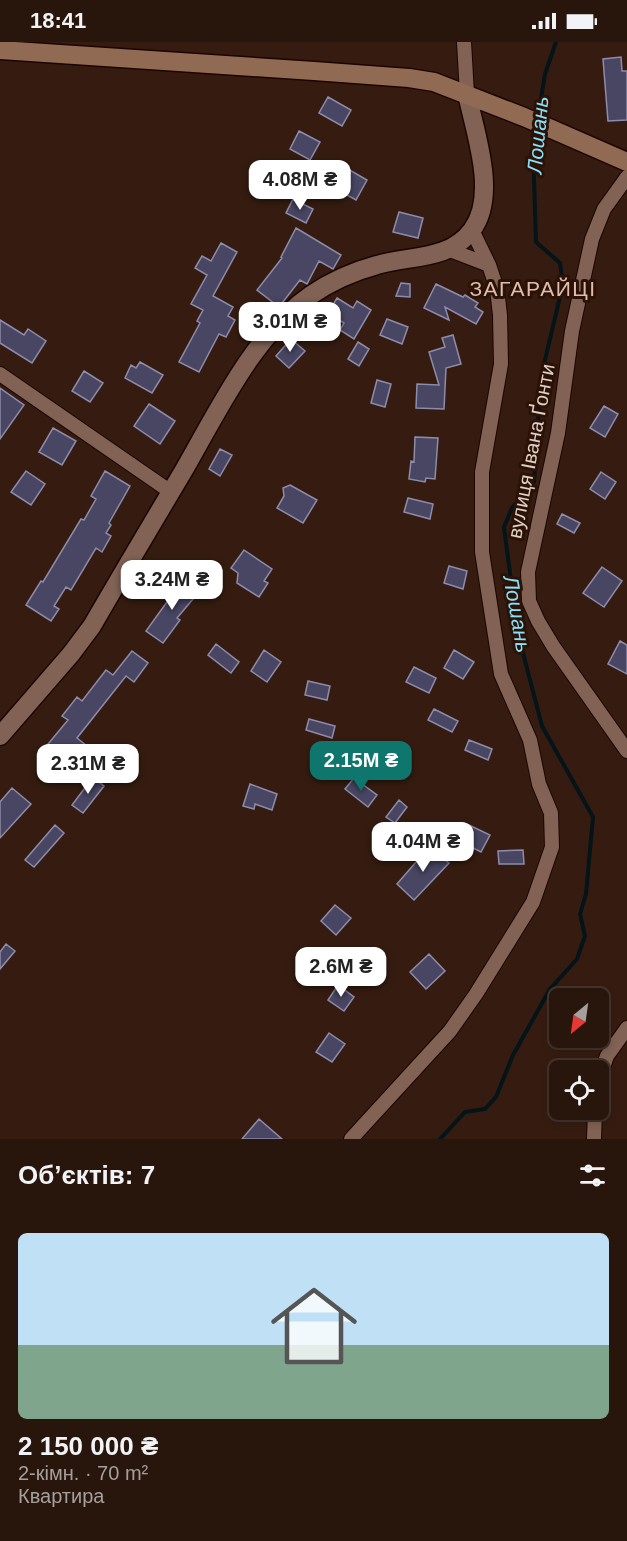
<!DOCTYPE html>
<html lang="uk">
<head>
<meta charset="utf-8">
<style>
  body { margin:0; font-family:Helvetica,sans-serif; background:#301e15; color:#f1f3f6; height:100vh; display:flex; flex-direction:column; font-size:22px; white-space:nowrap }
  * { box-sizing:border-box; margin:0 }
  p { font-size:20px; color:#a59f9d }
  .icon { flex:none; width:33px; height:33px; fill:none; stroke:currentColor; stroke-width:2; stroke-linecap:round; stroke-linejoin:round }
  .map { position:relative; height:1097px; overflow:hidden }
  .details { display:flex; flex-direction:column; background:#28150c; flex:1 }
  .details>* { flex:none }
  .needle { width:39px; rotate:209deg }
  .controls { position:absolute; left:549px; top:946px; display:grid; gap:12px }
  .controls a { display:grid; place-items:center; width:60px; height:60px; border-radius:9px; background:#28150c; box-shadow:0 3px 9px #0003,0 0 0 2px #44342d; font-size:30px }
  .price { position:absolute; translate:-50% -51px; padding:0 14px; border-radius:12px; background:#fff; color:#222; font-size:20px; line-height:39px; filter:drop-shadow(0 2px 3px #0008) }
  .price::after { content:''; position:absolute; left:50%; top:36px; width:18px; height:14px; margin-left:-9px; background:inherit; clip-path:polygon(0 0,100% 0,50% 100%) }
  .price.selected { background:#0f766e; color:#fff }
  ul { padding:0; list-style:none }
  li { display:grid; align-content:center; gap:12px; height:318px; padding:0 18px }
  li+li { border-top:2px solid #44342d }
  li span { display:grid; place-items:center; height:186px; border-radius:9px; color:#555 }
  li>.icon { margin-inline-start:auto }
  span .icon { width:108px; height:108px; fill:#fffc; stroke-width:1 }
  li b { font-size:26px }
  h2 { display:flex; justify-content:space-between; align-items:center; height:72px; padding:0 18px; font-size:26px }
  .status { display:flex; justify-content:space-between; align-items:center; height:42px; padding:0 30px; background:#28150c; direction:ltr }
  .status svg { height:16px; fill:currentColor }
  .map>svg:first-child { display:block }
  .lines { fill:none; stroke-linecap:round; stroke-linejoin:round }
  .stream { stroke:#041418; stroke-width:4 }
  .building { fill:#484662; stroke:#8e8cab; stroke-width:1.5 }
  .minor-casing { stroke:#1c0500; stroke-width:16 }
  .tertiary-casing { stroke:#1c0500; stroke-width:21 }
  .secondary-casing { stroke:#1c0500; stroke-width:21 }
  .minor { stroke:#816255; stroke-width:14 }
  .tertiary { stroke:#816255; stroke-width:18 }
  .secondary { stroke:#916a54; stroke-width:18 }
  .labels { text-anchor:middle; stroke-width:6; stroke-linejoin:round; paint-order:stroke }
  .street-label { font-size:20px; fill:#e2d0c8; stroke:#2b1207 }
  .water-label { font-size:21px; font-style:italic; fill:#89e0f9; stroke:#2b1207 }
  .neighbourhood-label { font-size:21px; letter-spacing:1.5px; fill:#e0bdae; stroke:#2b1207 }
</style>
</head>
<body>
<div class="status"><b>18:41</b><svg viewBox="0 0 49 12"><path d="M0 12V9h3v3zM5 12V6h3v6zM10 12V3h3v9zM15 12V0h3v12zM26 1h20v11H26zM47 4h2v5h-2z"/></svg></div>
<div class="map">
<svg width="627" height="1097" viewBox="0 0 627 1097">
  <rect width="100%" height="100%" fill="#361c10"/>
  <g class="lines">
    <path class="stream" d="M 538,75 L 545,32 L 556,0
      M 440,1097 L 465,1070 L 485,1067 L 496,1055 L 513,1013 L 550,947 L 577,917 L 585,894 L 580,872 L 586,852 L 593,775 L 542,684 L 518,592 L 504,485 L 512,466 L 534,440 L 541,335 L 563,242 L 560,221 L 536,200 L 533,105 L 536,85"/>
  </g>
  <path class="building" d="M 621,15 L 622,29 L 627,29 L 627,78 L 608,79 L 603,17 Z
    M 328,55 L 351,68 L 342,84 L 319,71 Z
    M 299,89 L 320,100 L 310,118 L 290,107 Z
    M 341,123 L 367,138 L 356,158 L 334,146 L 338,139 L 334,136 Z
    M 293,157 L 313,167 L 306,181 L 286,171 Z
    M 399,170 L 423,176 L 418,196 L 393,190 Z
    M 296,186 L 341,213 L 333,227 L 319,219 L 307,242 L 300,238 L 279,265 L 257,248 L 282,216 L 281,215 Z
    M 221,201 L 237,210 L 213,254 L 233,265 L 228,274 L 235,278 L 226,295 L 219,292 L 199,330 L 179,320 L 200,281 L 197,279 L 203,268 L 191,262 L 207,233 L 195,226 L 202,214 L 211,219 Z
    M 401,241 L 410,242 L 410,255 L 396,254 Z
    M 436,242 L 463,255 L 465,253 L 478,261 L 475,265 L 483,270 L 476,282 L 445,265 L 449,278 L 424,266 Z
    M 337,256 L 353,266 L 357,259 L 371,268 L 354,297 L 340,288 L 344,281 L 328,271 Z
    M 387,277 L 408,285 L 402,302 L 380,293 Z
    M 0,278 L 24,293 L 28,287 L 46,299 L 32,321 L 0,301 Z
    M 453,293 L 461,322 L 446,326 L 444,367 L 416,366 L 417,342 L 439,343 L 429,310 L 445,305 L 442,296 Z
    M 291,297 L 305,309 L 289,326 L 276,314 Z
    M 358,300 L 369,307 L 359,324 L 348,317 Z
    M 140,320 L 163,333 L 152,351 L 125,336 L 131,323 L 136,326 Z
    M 84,329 L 103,341 L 90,360 L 72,349 Z
    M 377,338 L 391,342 L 385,365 L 371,361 Z
    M 0,346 L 24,363 L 0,397 Z
    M 149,362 L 175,379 L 160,402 L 134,384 Z
    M 604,364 L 618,372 L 605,395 L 590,386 Z
    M 53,386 L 76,399 L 62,423 L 39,410 Z
    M 415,395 L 438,396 L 435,437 L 426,436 L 425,440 L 409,437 L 411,419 L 414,420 Z
    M 220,407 L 232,413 L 220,434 L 209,427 Z
    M 26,429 L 45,442 L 31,463 L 11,450 Z
    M 105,429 L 130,444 L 109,481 L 111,483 L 106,491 L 111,494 L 102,510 L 96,506 L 71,548 L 66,545 L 54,564 L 59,567 L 51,579 L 26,563 L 41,539 L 43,540 L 81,477 L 84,478 L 96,457 L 91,454 Z
    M 601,430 L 616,440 L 605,457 L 590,447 Z
    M 290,443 L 317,458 L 303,481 L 277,466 L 284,454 L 283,446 Z
    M 408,456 L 433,462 L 430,477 L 404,470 Z
    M 562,472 L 580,481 L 574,491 L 557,482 Z
    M 244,508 L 272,527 L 264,539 L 268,541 L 259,555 L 237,541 L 238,531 L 231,526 Z
    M 449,524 L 467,529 L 463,547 L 444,541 Z
    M 602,525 L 622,539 L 604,565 L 583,551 Z
    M 180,536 L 198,551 L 177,576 L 180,578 L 163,601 L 146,589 L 172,553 L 168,550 Z
    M 620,599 L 627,603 L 627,632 L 608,622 Z
    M 216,602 L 239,620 L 231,631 L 208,613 Z
    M 264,608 L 281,620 L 267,640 L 251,629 Z
    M 454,608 L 474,620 L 463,637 L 444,626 Z
    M 132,609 L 148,621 L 134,640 L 126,634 L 77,696 L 112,724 L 104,733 L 75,710 L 58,729 L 39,713 L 68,678 L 62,674 L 77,655 L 82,659 L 106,628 L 113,633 Z
    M 414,625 L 436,636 L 429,651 L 406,640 Z
    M 308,639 L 330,644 L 327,658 L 305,653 Z
    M 434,667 L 458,679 L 452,690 L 428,678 Z
    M 309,677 L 335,684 L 332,696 L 306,688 Z
    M 469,698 L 492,707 L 488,718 L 465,708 Z
    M 93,735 L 104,744 L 83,771 L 72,763 Z
    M 354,736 L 377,753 L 368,765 L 345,747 Z
    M 250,742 L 277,752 L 272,768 L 255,762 L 254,767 L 243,764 Z
    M 12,746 L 31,762 L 0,796 L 0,760 Z
    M 399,758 L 407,765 L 395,781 L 386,775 Z
    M 55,783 L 64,791 L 34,825 L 25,818 Z
    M 469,783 L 490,793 L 481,810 L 461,800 Z
    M 429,805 L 449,821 L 414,858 L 397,842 Z
    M 523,808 L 524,822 L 499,822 L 498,809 Z
    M 335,863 L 351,876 L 336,893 L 321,879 Z
    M 6,902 L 15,909 L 0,927 L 0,910 Z
    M 429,912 L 445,929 L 426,947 L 410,930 Z
    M 338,943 L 354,955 L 344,969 L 328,958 Z
    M 329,991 L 345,1002 L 332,1020 L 316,1010 Z
    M 259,1077 L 282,1097 L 242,1097 Z"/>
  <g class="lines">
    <defs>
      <path id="minor" d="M 464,0 L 467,52
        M 627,135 L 604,167 L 592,197 L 572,289 L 558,391 L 528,530 L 529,559 L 538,579 L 553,604 L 627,709
        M 450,208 L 489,223
        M 0,332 L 171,450
        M 598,1040 L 607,1014 L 627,986
        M 351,1097 L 450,989 L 476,952 L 533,860 L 552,805 L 551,771 L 539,742 L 530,698 L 501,632 L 482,510 L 482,430 L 501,322 L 500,273 L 497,247 L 489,223 L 472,188
        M 594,1097 L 595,1068"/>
      <path id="tertiary" d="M 0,694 L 71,612 L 92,584 C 122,532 153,480 184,428 C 218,369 254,292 311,253 C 330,240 355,229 377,223 C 410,213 449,219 472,188 C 498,153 475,91 467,52"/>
      <path id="secondary" d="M 0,8 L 314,29 L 409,36 L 434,40 L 524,75 L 627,120"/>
    </defs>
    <use href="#minor" class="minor-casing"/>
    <use href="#tertiary" class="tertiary-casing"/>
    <use href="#secondary" class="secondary-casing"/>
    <use href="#minor" class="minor"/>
    <use href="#tertiary" class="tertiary"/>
    <use href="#secondary" class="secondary"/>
  </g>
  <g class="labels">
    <g class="street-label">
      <text transform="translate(531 409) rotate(-79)" y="7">вулиця Івана Ґонти</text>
    </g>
    <g class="water-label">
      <text transform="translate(538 93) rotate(-85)" y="7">Лошань</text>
      <text transform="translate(517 572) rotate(80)" y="7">Лошань</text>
    </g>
    <g class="neighbourhood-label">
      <text x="533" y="254">ЗАГАРАЙЦІ</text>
    </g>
  </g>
</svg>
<div class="controls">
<a><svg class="needle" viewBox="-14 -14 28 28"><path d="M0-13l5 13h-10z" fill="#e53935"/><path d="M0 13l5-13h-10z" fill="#a59f9d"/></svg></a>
<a><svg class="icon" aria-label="locate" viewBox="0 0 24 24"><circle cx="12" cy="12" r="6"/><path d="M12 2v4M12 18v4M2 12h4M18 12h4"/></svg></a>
</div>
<b class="price" style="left:300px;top:169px">4.08M ₴</b>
<b class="price" style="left:290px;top:311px">3.01M ₴</b>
<b class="price" style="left:172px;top:569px">3.24M ₴</b>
<b class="price selected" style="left:361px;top:750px">2.15M ₴</b>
<b class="price" style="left:88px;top:753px">2.31M ₴</b>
<b class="price" style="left:423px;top:831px">4.04M ₴</b>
<b class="price" style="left:341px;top:956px">2.6M ₴</b>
</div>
<section class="details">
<h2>Об’єктів: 7<svg class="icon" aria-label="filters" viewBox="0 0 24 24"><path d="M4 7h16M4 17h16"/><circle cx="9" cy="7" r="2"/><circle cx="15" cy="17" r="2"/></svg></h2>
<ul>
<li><span style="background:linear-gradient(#bfe0f5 60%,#7fa58c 0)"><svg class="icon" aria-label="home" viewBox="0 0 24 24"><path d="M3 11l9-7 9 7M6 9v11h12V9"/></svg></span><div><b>2 150 000 ₴</b><p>2-кімн. · 70 m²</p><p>Квартира</p></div></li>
</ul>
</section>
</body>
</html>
